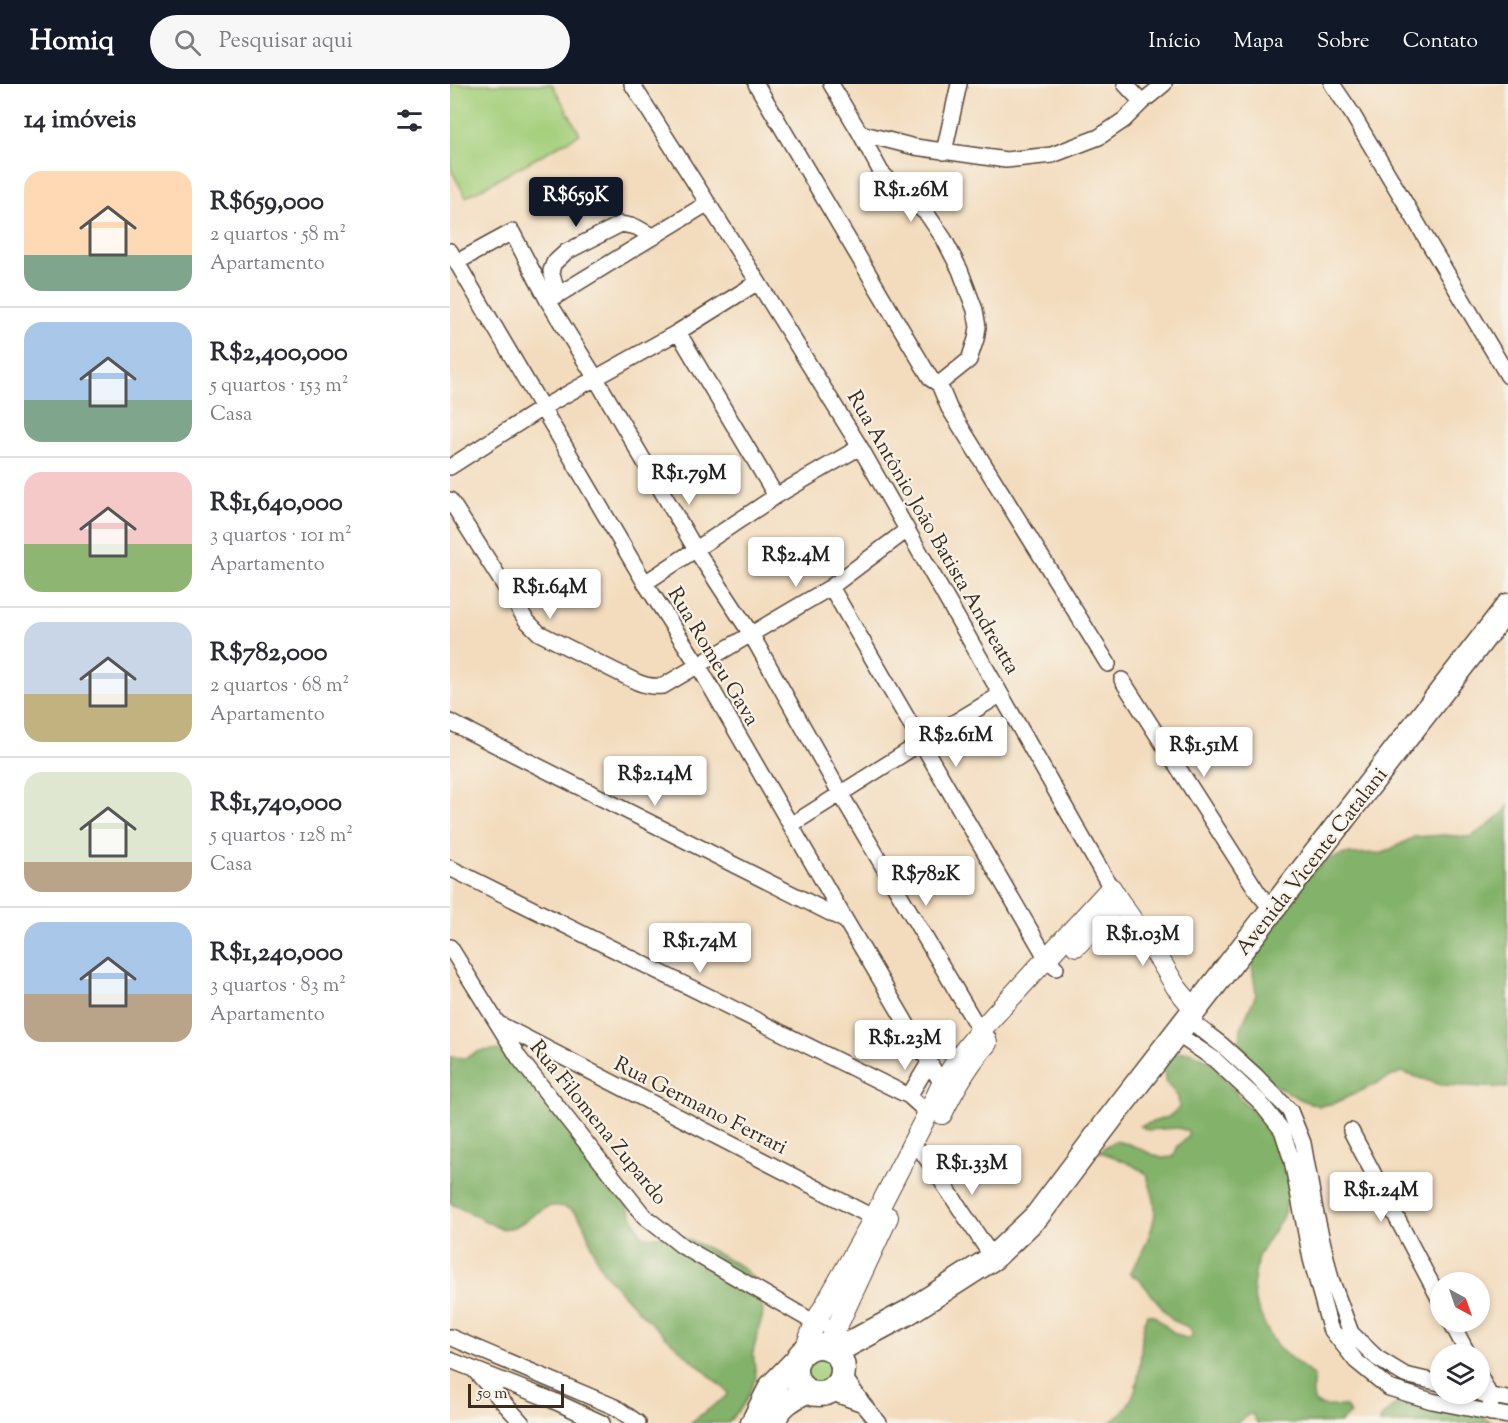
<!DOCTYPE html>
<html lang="pt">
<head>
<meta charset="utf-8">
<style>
  body { margin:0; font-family:"Sorts Mill Goudy",serif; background:#f7f7f7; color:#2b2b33; height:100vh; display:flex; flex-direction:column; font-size:22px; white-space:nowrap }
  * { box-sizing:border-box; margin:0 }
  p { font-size:20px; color:#7c7c81 }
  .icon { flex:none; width:33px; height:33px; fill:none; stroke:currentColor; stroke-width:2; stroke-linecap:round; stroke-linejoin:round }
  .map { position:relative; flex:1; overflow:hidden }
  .side { display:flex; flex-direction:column; background:#fff; width:450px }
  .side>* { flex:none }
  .needle { width:39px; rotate:140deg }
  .fabs { position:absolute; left:980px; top:1188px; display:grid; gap:12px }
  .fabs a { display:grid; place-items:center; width:60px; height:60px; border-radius:50%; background:#fff; box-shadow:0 3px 9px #0003; font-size:30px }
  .scale { position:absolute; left:18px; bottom:15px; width:96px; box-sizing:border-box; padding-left:6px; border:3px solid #3b2a1e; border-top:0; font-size:16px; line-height:21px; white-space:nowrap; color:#3b2a1e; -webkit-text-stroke:4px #f7f3e8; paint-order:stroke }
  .price { position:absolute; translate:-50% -51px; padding:0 14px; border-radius:6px; background:#fff; color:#222; font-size:20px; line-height:39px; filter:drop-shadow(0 2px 3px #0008) }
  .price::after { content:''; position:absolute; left:50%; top:36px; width:18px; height:14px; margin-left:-9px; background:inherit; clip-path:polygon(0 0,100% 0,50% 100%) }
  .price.current { background:#111827; color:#fff }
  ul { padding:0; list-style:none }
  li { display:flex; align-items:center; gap:18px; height:150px; padding:0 24px }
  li+li { border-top:2px solid #e1e1e2 }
  li span { display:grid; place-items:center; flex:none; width:168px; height:120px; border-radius:18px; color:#555 }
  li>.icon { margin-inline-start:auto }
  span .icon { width:72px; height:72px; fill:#fffc; stroke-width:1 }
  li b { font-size:26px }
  h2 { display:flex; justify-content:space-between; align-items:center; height:72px; padding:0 24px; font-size:26px }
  header { display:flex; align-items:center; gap:36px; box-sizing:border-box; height:84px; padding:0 30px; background:#111827; color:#fff }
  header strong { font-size:28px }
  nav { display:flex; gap:33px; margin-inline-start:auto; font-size:21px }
  .search { width:420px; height:54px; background:#f7f7f7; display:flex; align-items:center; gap:15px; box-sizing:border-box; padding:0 21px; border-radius:33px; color:#7c7c81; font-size:22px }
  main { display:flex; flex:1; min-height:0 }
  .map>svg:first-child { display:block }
  .green { fill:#a4cf7b; stroke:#707c4c; stroke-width:1.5 }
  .forest { fill:#83b26b; stroke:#5f6e44; stroke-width:1.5 }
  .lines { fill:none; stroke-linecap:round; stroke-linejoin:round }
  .minor-casing { stroke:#574536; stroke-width:18 }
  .tertiary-casing { stroke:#574536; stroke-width:22 }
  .primary-casing { stroke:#574536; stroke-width:27 }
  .minor { stroke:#fff; stroke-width:15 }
  .tertiary { stroke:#fff; stroke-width:20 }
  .primary { stroke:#fff; stroke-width:24 }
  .labels { text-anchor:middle; stroke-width:4.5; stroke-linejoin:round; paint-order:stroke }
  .street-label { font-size:21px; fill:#3b2a1e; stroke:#f7f3e8 }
</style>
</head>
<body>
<header>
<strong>Homiq</strong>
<div class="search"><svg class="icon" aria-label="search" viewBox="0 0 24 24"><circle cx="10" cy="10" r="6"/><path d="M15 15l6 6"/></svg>Pesquisar aqui</div>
<nav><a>Início</a><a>Mapa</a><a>Sobre</a><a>Contato</a></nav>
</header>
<main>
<section class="side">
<h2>14 imóveis<svg class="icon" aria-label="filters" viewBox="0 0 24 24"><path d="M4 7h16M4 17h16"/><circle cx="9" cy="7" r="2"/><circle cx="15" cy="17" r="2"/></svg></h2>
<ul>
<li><span style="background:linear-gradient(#ffd9b3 70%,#7fa58c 0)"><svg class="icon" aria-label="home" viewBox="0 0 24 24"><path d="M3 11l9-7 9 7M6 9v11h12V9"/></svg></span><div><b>R$659,000</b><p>2 quartos · 58 m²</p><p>Apartamento</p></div></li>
<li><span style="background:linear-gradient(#a9c7e8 65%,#7fa58c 0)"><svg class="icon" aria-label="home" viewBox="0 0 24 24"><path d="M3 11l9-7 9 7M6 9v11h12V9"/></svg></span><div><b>R$2,400,000</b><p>5 quartos · 153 m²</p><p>Casa</p></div></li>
<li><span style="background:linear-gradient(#f6c9c9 60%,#8fb573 0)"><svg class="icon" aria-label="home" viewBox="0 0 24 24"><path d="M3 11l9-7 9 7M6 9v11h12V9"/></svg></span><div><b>R$1,640,000</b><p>3 quartos · 101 m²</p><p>Apartamento</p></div></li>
<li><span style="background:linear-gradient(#c9d6e8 60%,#c2b280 0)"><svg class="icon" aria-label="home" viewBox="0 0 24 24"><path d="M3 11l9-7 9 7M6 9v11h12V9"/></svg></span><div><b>R$782,000</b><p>2 quartos · 68 m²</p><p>Apartamento</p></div></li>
<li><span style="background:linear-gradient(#dfe7d0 75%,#b9a48a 0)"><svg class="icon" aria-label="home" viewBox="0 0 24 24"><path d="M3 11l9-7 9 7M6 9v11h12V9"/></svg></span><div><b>R$1,740,000</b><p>5 quartos · 128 m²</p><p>Casa</p></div></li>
<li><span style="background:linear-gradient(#a9c7e8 60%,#b9a48a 0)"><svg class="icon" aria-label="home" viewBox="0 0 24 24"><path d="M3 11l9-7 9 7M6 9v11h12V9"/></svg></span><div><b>R$1,240,000</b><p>3 quartos · 83 m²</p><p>Apartamento</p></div></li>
</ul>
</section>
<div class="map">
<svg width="1058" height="1339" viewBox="0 0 1058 1339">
  <rect width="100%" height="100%" fill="#f7f3e8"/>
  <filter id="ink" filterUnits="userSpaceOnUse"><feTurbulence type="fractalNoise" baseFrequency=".0167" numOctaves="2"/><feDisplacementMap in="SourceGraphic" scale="12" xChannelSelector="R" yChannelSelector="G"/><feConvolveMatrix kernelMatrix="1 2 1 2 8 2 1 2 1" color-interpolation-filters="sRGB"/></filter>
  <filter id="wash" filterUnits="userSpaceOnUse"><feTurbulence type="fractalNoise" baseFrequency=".008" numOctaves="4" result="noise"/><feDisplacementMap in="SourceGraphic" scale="24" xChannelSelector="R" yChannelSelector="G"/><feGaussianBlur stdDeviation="1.35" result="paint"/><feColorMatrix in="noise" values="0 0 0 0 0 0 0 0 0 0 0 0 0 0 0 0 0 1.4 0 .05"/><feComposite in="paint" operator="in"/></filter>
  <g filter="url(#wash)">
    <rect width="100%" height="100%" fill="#f3dcbd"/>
    <path class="green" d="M 0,0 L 102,0 L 130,50 L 16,113 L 0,84 Z
      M354 1286a15 15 0 1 1 30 0a15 15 0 1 1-30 0Z"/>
    <path class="forest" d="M 1058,722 L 1058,1004 L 991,1001 L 951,988 L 885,1019 L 869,1022 L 854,1017 L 829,1004 L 813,992 L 795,972 L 790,961 L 791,944 L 806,910 L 801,875 L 805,856 L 863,787 L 879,775 L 895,770 L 933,769 L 964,753 L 994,751 L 1020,753 L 1035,744 L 1055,727 Z
      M 43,966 L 54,967 L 66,974 L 156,1088 L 156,1103 L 176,1119 L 192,1152 L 197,1153 L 223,1150 L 251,1161 L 292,1183 L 310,1201 L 313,1230 L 303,1268 L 306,1294 L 295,1318 L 278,1339 L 240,1339 L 278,1311 L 277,1307 C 235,1269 188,1232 153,1187 C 142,1172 137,1135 123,1127 C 89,1107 79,1150 49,1144 C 45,1143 40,1139 37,1138 C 24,1131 12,1125 0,1119 L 0,973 L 15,974 L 30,967 Z
      M 725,968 L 741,968 L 760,977 L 792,1016 L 806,1031 L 817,1038 L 825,1055 L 838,1069 L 841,1091 L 840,1112 L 832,1134 L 808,1172 L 803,1202 L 805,1218 L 817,1246 L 828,1264 L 864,1292 C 859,1324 866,1323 895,1322 L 901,1330 L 889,1339 L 807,1339 L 803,1331 L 799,1330 L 788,1339 L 660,1339 C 691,1317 689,1288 692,1254 C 692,1246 695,1238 697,1230 L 704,1231 C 715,1242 724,1251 739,1255 L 743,1250 L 738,1243 L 722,1236 L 690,1196 L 679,1189 C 690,1176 705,1143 705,1126 C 705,1117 702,1107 699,1099 C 698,1096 698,1093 696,1090 C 690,1083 660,1071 650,1068 L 653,1064 L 665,1057 L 679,1060 L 711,1074 L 723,1073 L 728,1062 L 738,1053 L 738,1047 L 728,1044 L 698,1046 L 690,1042 L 718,1033 L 729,1024 L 728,1013 L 715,997 L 714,983 Z
      M 997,1316 L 1040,1337 L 1048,1339 L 930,1339 L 931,1334 L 945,1321 Z"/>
  </g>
  <g filter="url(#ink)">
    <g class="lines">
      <defs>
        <path id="minor" d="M 182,0 L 308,198 L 410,363 L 661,804
          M 306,0 L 481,295 L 489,300 L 519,276 L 526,255 L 528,243 L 525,226 L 510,186 L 494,155 L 477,130 L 452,109 L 431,88 L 410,49 L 381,0
          M 675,0 L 692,18
          M 882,0 L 901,28 L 1058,292
          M 410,49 L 465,63 L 556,76 L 602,71 L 649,53 L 674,36 L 692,18 L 714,0
          M 494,68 L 509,0
          M 0,167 L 195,499 L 248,581 L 396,837 L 492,1000 L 498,1005
          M 7,178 L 62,148 L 98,217 L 145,293 L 246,466 L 301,550 L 390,709 L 530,947 L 538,954
          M 108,211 L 101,187 L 104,179 L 116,168 L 171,140 L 186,143 L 204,153
          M 98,217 L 258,119
          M 228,248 L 326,412
          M 489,300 L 499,324 L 658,580
          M 0,383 L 92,324 L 228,248 L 308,198
          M 0,416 L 76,536 L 89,549 L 187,598 C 196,602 204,603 213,602 L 381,503 L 457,446
          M 195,499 L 326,412 L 410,363
          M 381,503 L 597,875 L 606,884
          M 672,596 L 809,810 L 823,826
          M 0,638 L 396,837
          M 341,741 L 472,658 L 550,611
          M 0,784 L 459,1012 L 478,1029
          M 0,863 L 69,974 L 194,1132 L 232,1162 L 365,1239 L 387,1244
          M 738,935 L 773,962 L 806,992 L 840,1027 L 853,1059 L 865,1126 L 881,1195 L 901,1249 L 927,1274 L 955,1291 L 990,1299
          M 49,940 L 432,1138
          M 727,950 L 764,975 L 809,1017 L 832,1046 L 842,1077 L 861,1175 L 880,1244 L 906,1277 L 939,1304 L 982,1317 L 1058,1332
          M 459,1012 L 479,979
          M 901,1047 L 990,1216
          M 473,1069 L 543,1174
          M 1001,1238 L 1018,1270
          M 0,1253 L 165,1323 L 188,1339
          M 0,1276 L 104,1317 L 152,1339
          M 26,1288 L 72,1339
          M 392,1290 L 413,1320 L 429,1339
          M 1029,1291 L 1040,1312 L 1041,1329
          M 380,1308 L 413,1320
          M 1032,1310 L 1058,1315"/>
        <path id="tertiary" d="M 626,862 L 669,817
          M 492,1030 C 504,1005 518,980 537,959
          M 377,1264 L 438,1133
          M 354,1268 L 365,1239 L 424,1134 L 478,1029 L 492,1000 L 509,973 L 530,947 L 661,804 L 669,817 L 710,876 L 726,903 L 745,926"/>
        <path id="primary" d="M345 1286a24 24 0 1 1 48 0a24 24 0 1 1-48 0Z
          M 384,1268 L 457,1229 L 543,1174 L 587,1132 L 660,1035 L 1058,522
          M 303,1339 L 321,1303 L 348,1275
          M 322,1339 C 330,1321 339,1316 356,1307"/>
      </defs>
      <use href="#minor" class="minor-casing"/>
      <use href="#tertiary" class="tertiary-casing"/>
      <use href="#primary" class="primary-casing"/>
      <use href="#minor" class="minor"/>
      <use href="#tertiary" class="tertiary"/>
      <use href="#primary" class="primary"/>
    </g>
  </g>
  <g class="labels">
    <g class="street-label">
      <text transform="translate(484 448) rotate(60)" y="7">Rua Antônio João Batista Andreatta</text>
      <text transform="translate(264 572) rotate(59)" y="7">Rua Romeu Gava</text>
      <text transform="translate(861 777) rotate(-52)" y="7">Avenida Vicente Catalani</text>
      <text transform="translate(251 1021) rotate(27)" y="7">Rua Germano Ferrari</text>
      <text transform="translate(149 1038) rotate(51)" y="7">Rua Filomena Zupardo</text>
    </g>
  </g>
</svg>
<div class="fabs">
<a><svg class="needle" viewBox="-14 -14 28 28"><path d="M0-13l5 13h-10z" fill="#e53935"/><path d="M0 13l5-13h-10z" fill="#7c7c81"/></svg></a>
<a><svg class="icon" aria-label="layers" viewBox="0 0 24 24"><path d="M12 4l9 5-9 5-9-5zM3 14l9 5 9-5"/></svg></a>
</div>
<div class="scale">50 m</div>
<b class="price" style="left:461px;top:139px">R$1.26M</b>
<b class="price current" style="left:126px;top:144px">R$659K</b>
<b class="price" style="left:239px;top:422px">R$1.79M</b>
<b class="price" style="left:346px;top:504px">R$2.4M</b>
<b class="price" style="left:100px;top:536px">R$1.64M</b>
<b class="price" style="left:506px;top:684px">R$2.61M</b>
<b class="price" style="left:754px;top:694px">R$1.51M</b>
<b class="price" style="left:205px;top:723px">R$2.14M</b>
<b class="price" style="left:476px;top:823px">R$782K</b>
<b class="price" style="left:693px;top:883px">R$1.03M</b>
<b class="price" style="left:250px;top:890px">R$1.74M</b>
<b class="price" style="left:455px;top:987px">R$1.23M</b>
<b class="price" style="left:522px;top:1112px">R$1.33M</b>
<b class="price" style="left:931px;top:1139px">R$1.24M</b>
</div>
</main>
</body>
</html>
